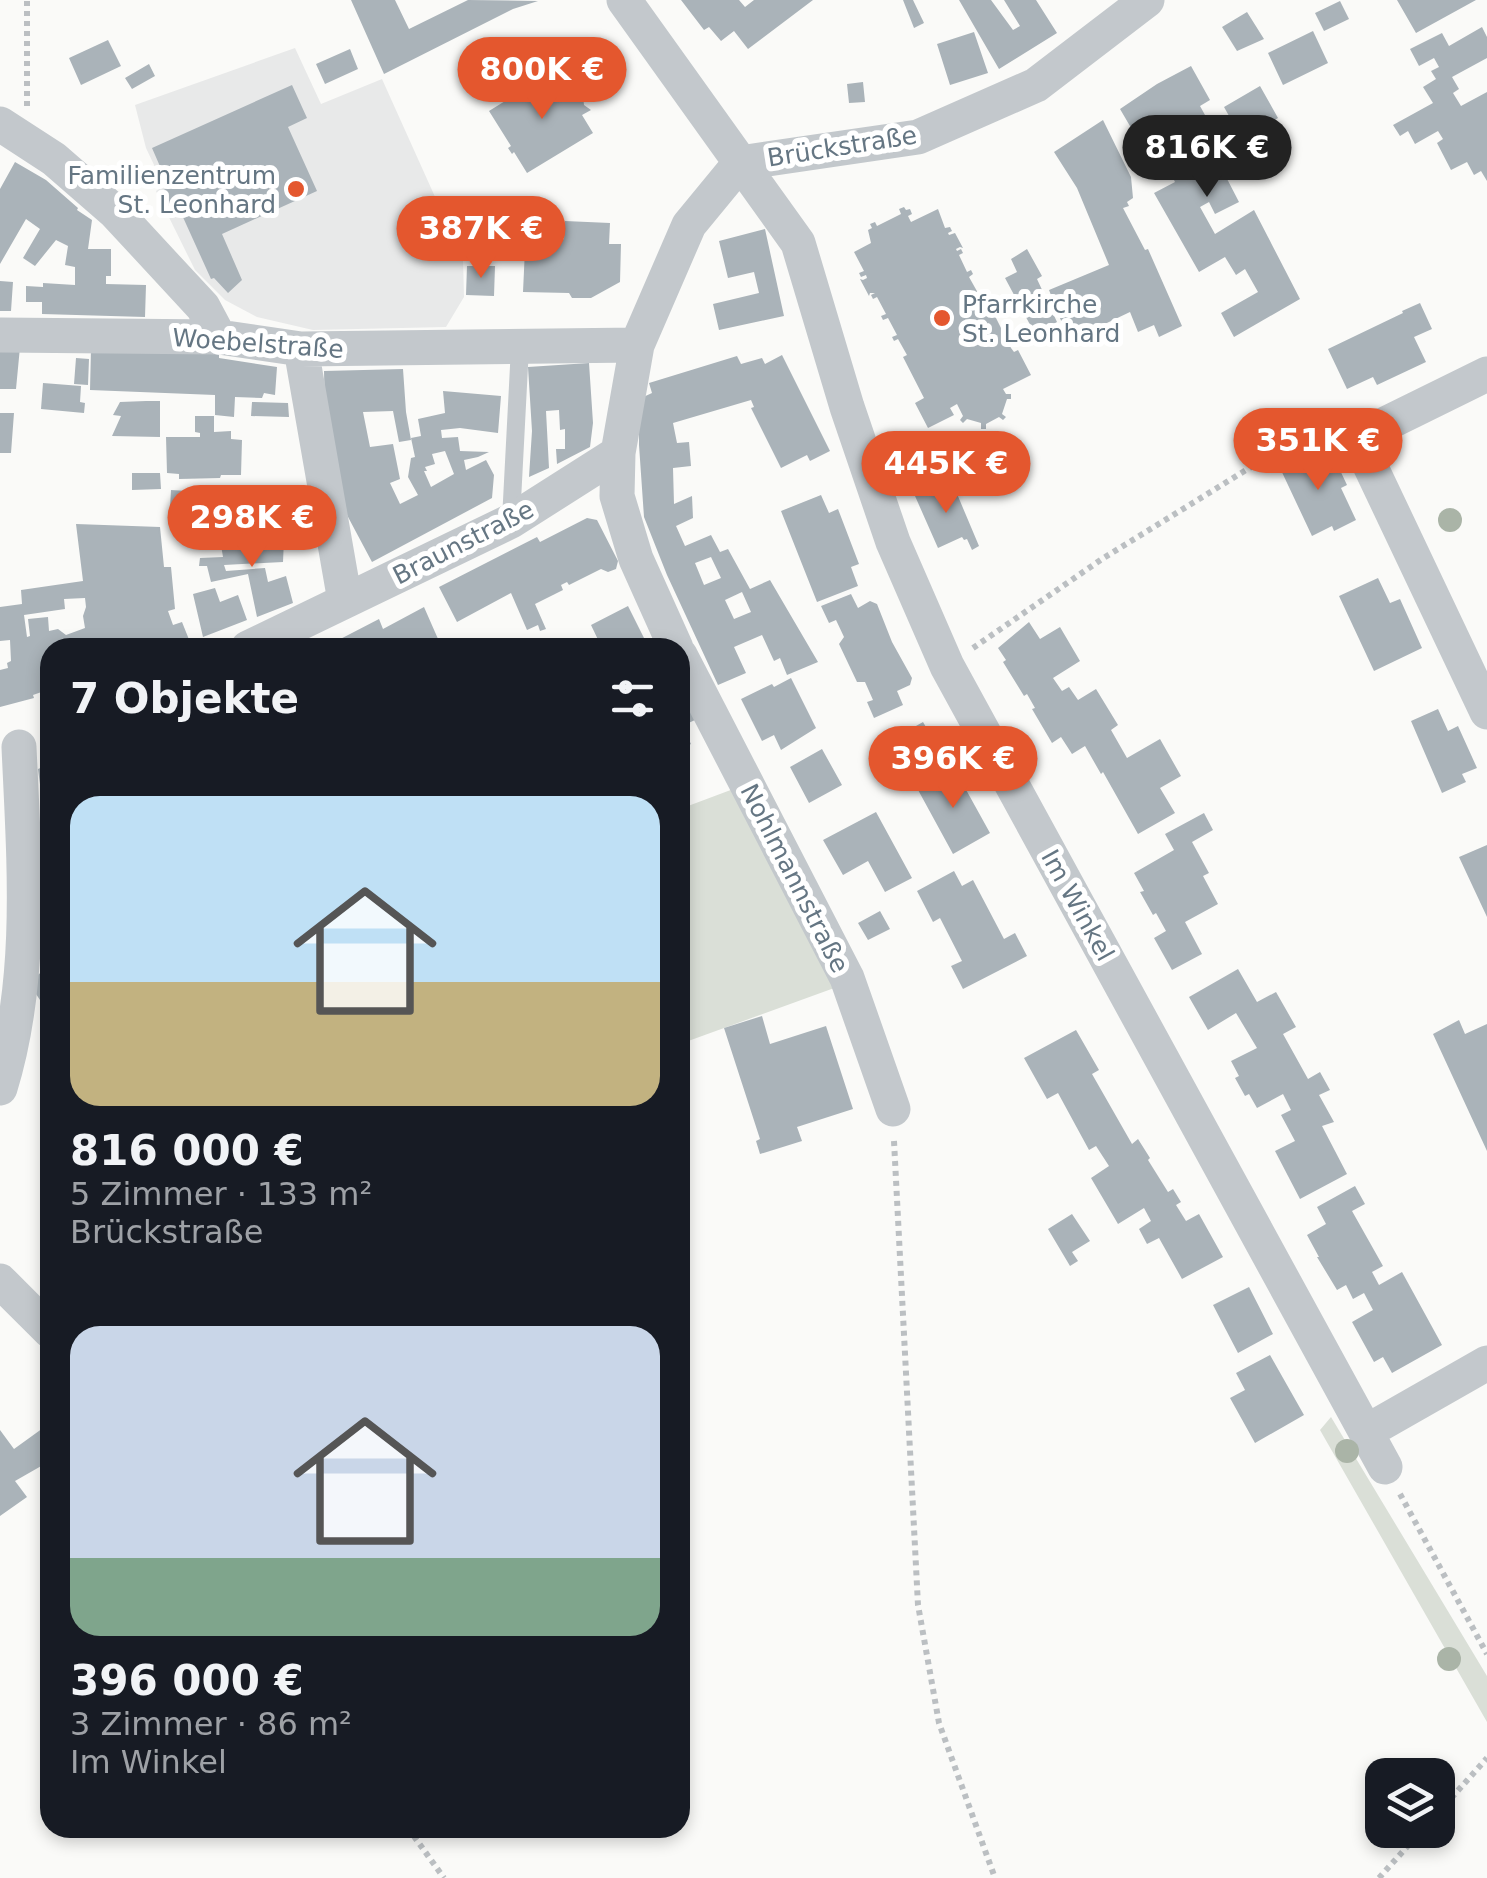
<!DOCTYPE html>
<html lang="de">
<head>
<meta charset="utf-8">
<style>
  body { margin:0; font-family:"DejaVu Sans",sans-serif; background:#242831; color:#f1f3f6; height:100vh; display:flex; flex-direction:column; font-size:38px; white-space:nowrap }
  * { box-sizing:border-box; margin:0 }
  p { font-size:32px; color:#9ea1a6 }
  .icon { flex:none; width:55px; height:55px; fill:none; stroke:currentColor; stroke-width:2; stroke-linecap:round; stroke-linejoin:round }
  .map { position:relative; flex:1; overflow:hidden }
  .side { position:absolute; left:40px; top:638px; width:650px; height:1200px; display:flex; flex-direction:column; background:#171b24; border-radius:30px; box-shadow:0 5px 15px #0003 }
  .side>* { flex:none }
  .tools { position:absolute; left:1365px; top:1758px; display:grid; gap:20px }
  .tools a { display:grid; place-items:center; width:90px; height:90px; border-radius:20px; background:#171b24; box-shadow:0 5px 15px #0003; font-size:50px }
  .price { position:absolute; translate:-50% -85px; padding:0 22px; border-radius:35px; background:#e4572e; color:#fff; font-size:32px; line-height:65px; filter:drop-shadow(0 2px 5px #0008) }
  .price::after { content:''; position:absolute; left:50%; top:60px; width:30px; height:22px; margin-left:-15px; background:inherit; clip-path:polygon(0 0,100% 0,50% 100%) }
  .price.current { background:#222; color:#fff }
  ul { padding:0; list-style:none }
  li { display:grid; align-content:center; gap:20px; height:530px; padding:0 30px }
  li span { display:grid; place-items:center; height:310px; border-radius:30px; color:#555 }
  li>.icon { margin-inline-start:auto }
  span .icon { width:180px; height:180px; fill:#fffc; stroke-width:1 }
  li b { font-size:42px }
  h2 { display:flex; justify-content:space-between; align-items:center; height:120px; padding:0 30px; font-size:42px }
  .map>svg:first-child { display:block }
  .built { fill:#e8e9e9 }
  .green { fill:#dadfd7 }
  .building { fill:#aab3b9; fill-rule:evenodd }
  .lines { fill:none; stroke-linecap:round; stroke-linejoin:round }
  .path { stroke:#bbbfc2; stroke-width:6; stroke-dasharray:5 5; stroke-linecap:butt }
  .service { stroke:#c3c8cc; stroke-width:18 }
  .minor { stroke:#c3c8cc; stroke-width:35 }
  .tree { fill:#aab4a7 }
  .poi-dot { fill:#e4572e; stroke:#fff; stroke-width:4 }
  .labels { text-anchor:middle; stroke-width:10; stroke-linejoin:round; paint-order:stroke }
  .street-label { font-size:25px; fill:#657683; stroke:#fff }
  .poi-label { font-size:25px; fill:#657683; stroke:#fff; text-anchor:end }
</style>
</head>
<body>
<div class="map">
<svg width="1487" height="1878" viewBox="0 0 1487 1878">
  <rect width="100%" height="100%" fill="#fafaf8"/>
  <path class="built" d="M 295,48 L 321,104 L 382,79 L 463,259 L 464,297 L 446,327 L 313,330 L 257,317 L 225,300 L 195,270 L 156,191 L 164,186 L 146,148 L 135,105 Z"/>
  <path class="green" d="M 736,788 L 837,987 L 680,1044 L 680,809 Z
    M 1331,1417 L 1487,1676 L 1487,1722 L 1320,1430 Z"/>
  <path class="building" d="M 351,0 L 395,0 L 409,29 L 468,0 L 538,1 L 513,9 L 384,74 Z
    M 681,0 L 739,0 L 745,7 L 754,0 L 813,0 L 748,49 L 734,31 L 721,41 L 709,27 L 704,30 Z
    M 903,0 L 913,0 L 924,23 L 914,28 Z
    M 959,0 L 991,0 L 1013,30 L 1020,26 L 1004,0 L 1036,0 L 1057,33 L 999,69 Z
    M 1397,0 L 1476,0 L 1416,33 Z
    M 1340,1 L 1349,19 L 1324,31 L 1315,13 Z
    M 1247,12 L 1264,39 L 1237,51 L 1222,27 Z
    M 1482,27 L 1487,37 L 1487,58 L 1452,77 L 1459,89 L 1453,93 L 1461,106 L 1487,92 L 1487,181 L 1481,171 L 1474,175 L 1467,162 L 1451,170 L 1437,143 L 1443,139 L 1438,131 L 1415,144 L 1408,131 L 1400,136 L 1393,125 L 1433,103 L 1423,87 L 1436,79 L 1431,71 L 1439,67 L 1434,58 L 1419,66 L 1410,49 L 1442,33 L 1449,46 Z
    M 1313,31 L 1328,63 L 1283,85 L 1268,53 Z
    M 974,32 L 988,73 L 950,85 L 937,44 Z
    M 108,40 L 121,66 L 81,85 L 69,58 Z
    M 350,49 L 358,69 L 325,84 L 316,64 Z
    M 149,64 L 155,76 L 132,89 L 125,78 Z
    M 1191,66 L 1210,100 L 1200,106 L 1210,124 L 1181,141 L 1203,183 L 1224,173 L 1239,202 L 1215,214 L 1209,202 L 1200,207 L 1215,234 L 1254,210 L 1300,299 L 1234,337 L 1221,313 L 1258,292 L 1245,269 L 1236,275 L 1225,257 L 1199,272 L 1154,193 L 1175,182 L 1166,164 L 1170,162 L 1161,145 L 1147,155 L 1120,109 L 1157,84 Z
    M 554,71 L 574,102 L 583,96 L 584,105 L 591,110 L 582,115 L 593,133 L 527,173 L 514,152 L 512,154 L 508,148 L 511,146 L 489,111 Z
    M 863,82 L 865,102 L 849,103 L 847,84 Z
    M 292,85 L 307,118 L 288,127 L 317,191 L 222,234 L 242,280 L 228,293 L 214,278 L 211,279 L 177,204 L 167,208 L 160,192 L 169,187 L 152,148 Z
    M 1260,86 L 1278,118 L 1242,139 L 1224,107 Z
    M 1103,120 L 1131,177 L 1133,198 L 1127,202 L 1129,206 L 1123,208 L 1145,250 L 1148,249 L 1182,326 L 1159,337 L 1154,325 L 1138,332 L 1130,312 L 1069,341 L 1049,290 L 1109,265 L 1077,188 L 1054,152 Z
    M 15,162 L 46,180 L 78,208 L 77,210 L 92,220 L 88,249 L 111,249 L 111,276 L 106,276 L 106,284 L 146,285 L 145,317 L 42,314 L 42,302 L 26,302 L 26,286 L 43,287 L 43,283 L 75,285 L 75,267 L 65,265 L 68,246 L 56,240 L 35,266 L 23,258 L 40,229 L 26,219 L 0,264 L 0,189 Z
    M 904,207 L 906,210 L 910,209 L 912,214 L 908,216 L 911,222 L 938,209 L 945,228 L 950,227 L 952,231 L 948,233 L 949,235 L 955,233 L 963,248 L 960,247 L 956,249 L 957,251 L 961,249 L 963,253 L 959,255 L 967,272 L 971,270 L 973,274 L 969,277 L 978,293 L 982,291 L 984,295 L 980,297 L 989,314 L 993,312 L 1011,348 L 1014,352 L 1018,350 L 1031,375 L 1003,389 L 1006,394 L 1011,394 L 1011,399 L 1007,399 L 1002,414 L 1006,417 L 1003,420 L 999,417 L 986,424 L 986,429 L 981,429 L 981,423 L 967,419 L 963,423 L 960,420 L 963,416 L 957,404 L 950,408 L 954,415 L 928,428 L 915,403 L 924,398 L 903,357 L 907,355 L 898,339 L 894,341 L 892,337 L 897,335 L 888,318 L 883,320 L 881,316 L 886,314 L 877,297 L 873,299 L 871,295 L 875,293 L 870,293 L 869,296 L 860,279 L 863,280 L 867,278 L 866,275 L 861,277 L 859,273 L 864,271 L 854,252 L 871,243 L 868,230 L 872,228 L 870,224 L 875,222 L 877,226 L 901,214 L 899,209 Z
    M 565,221 L 610,223 L 609,244 L 621,244 L 620,282 L 591,298 L 572,298 L 569,293 L 523,292 L 525,249 L 547,249 L 564,239 Z
    M 765,229 L 784,316 L 719,330 L 713,304 L 759,293 L 754,272 L 728,278 L 719,241 Z
    M 1027,249 L 1042,276 L 1037,279 L 1057,322 L 1035,334 L 1005,278 L 1017,272 L 1011,259 Z
    M 467,266 L 495,266 L 494,296 L 466,295 Z
    M 0,281 L 13,282 L 11,311 L 0,311 Z
    M 1420,303 L 1432,329 L 1414,337 L 1426,362 L 1377,385 L 1373,377 L 1347,389 L 1328,349 L 1403,313 L 1402,311 Z
    M 0,346 L 20,347 L 16,389 L 0,389 Z
    M 91,349 L 219,352 L 219,358 L 277,367 L 275,395 L 264,393 L 262,398 L 235,397 L 234,417 L 215,415 L 215,395 L 90,390 Z
    M 782,355 L 830,451 L 810,461 L 807,455 L 781,468 L 751,408 L 754,407 L 751,400 L 673,423 L 677,443 L 689,442 L 691,466 L 673,468 L 674,504 L 692,496 L 693,518 L 676,526 L 685,546 L 711,535 L 720,552 L 728,549 L 750,589 L 770,580 L 818,662 L 787,675 L 780,658 L 774,661 L 762,635 L 734,647 L 746,673 L 718,685 L 667,575 L 644,517 L 639,445 L 639,399 L 652,393 L 649,383 L 737,356 L 741,364 L 762,358 L 765,364 ZM 711,557 L 721,578 L 704,585 L 695,563 ZM 742,592 L 751,612 L 734,619 L 725,600 Z
    M 76,358 L 89,359 L 88,385 L 74,384 Z
    M 589,363 L 593,423 L 590,447 L 557,464 L 556,449 L 565,449 L 565,429 L 560,430 L 559,410 L 546,411 L 549,468 L 529,477 L 532,431 L 528,367 Z
    M 403,369 L 406,412 L 411,440 L 399,442 L 393,411 L 363,412 L 370,447 L 393,444 L 400,479 L 390,483 L 400,504 L 418,495 L 408,477 L 411,458 L 415,457 L 411,438 L 421,436 L 418,419 L 445,413 L 443,391 L 501,396 L 498,433 L 460,428 L 441,430 L 442,438 L 458,437 L 460,451 L 489,452 L 478,457 L 464,460 L 466,470 L 486,460 L 494,475 L 492,498 L 372,562 L 339,500 L 325,414 L 324,371 ZM 445,451 L 454,474 L 431,487 L 424,471 L 427,471 L 425,467 L 435,464 L 432,454 Z
    M 43,383 L 81,386 L 80,402 L 85,403 L 84,413 L 41,409 Z
    M 146,401 L 160,401 L 160,437 L 112,436 L 121,416 L 113,415 L 120,402 Z
    M 252,402 L 288,403 L 289,417 L 251,416 Z
    M 0,413 L 14,413 L 11,453 L 0,453 Z
    M 195,416 L 214,416 L 214,432 L 231,431 L 231,439 L 242,440 L 241,475 L 221,475 L 220,478 L 179,479 L 179,474 L 167,473 L 166,437 L 200,437 L 200,433 L 195,432 Z
    M 1319,449 L 1329,472 L 1339,468 L 1347,485 L 1341,488 L 1356,520 L 1334,531 L 1332,526 L 1312,536 L 1280,468 Z
    M 132,473 L 160,473 L 161,489 L 132,490 Z
    M 952,482 L 979,546 L 972,550 L 967,539 L 964,540 L 962,537 L 938,548 L 915,496 Z
    M 171,490 L 204,492 L 202,526 L 169,526 Z
    M 821,495 L 829,513 L 838,509 L 859,564 L 851,567 L 858,586 L 817,602 L 781,511 Z
    M 587,518 L 597,520 L 618,561 L 616,569 L 608,572 L 601,569 L 569,585 L 567,582 L 561,585 L 563,590 L 535,604 L 546,629 L 540,631 L 538,625 L 527,630 L 511,593 L 457,622 L 439,587 L 537,537 L 540,542 Z
    M 76,524 L 160,527 L 164,567 L 171,567 L 175,609 L 168,611 L 173,625 L 182,622 L 190,642 L 175,648 L 50,648 L 50,689 L 33,695 L 34,698 L 0,707 L 0,670 L 8,668 L 7,663 L 11,661 L 10,640 L 0,641 L 0,607 L 22,604 L 21,590 L 83,581 ZM 85,598 L 86,607 L 83,616 L 85,628 L 66,635 L 58,629 L 49,631 L 48,617 L 28,619 L 30,636 L 27,637 L 24,615 L 65,609 L 64,599 Z
    M 208,533 L 222,533 L 222,543 L 284,539 L 283,562 L 224,565 L 226,571 L 265,568 L 268,582 L 286,576 L 293,603 L 257,617 L 248,574 L 211,582 L 207,566 L 199,566 L 200,558 L 223,557 L 221,545 L 208,545 Z
    M 1378,578 L 1390,603 L 1400,599 L 1422,648 L 1374,671 L 1339,596 Z
    M 215,588 L 220,602 L 238,595 L 247,620 L 203,637 L 193,594 Z
    M 851,594 L 858,608 L 870,601 L 877,604 L 892,642 L 912,678 L 910,685 L 897,691 L 903,705 L 874,718 L 867,702 L 873,700 L 865,682 L 857,682 L 839,644 L 844,637 L 836,620 L 829,623 L 821,606 Z
    M 628,606 L 649,648 L 602,648 L 591,625 Z
    M 424,607 L 442,648 L 323,648 L 379,619 L 383,629 Z
    M 1029,622 L 1040,639 L 1060,627 L 1080,661 L 1053,678 L 1062,691 L 1069,687 L 1078,700 L 1096,689 L 1118,725 L 1111,730 L 1127,758 L 1160,739 L 1181,776 L 1160,788 L 1175,813 L 1138,834 L 1103,772 L 1101,774 L 1085,746 L 1072,754 L 1061,737 L 1052,743 L 1032,709 L 1035,708 L 1027,694 L 1024,696 L 1003,662 L 1006,660 L 998,648 Z
    M 791,678 L 816,728 L 781,750 L 774,735 L 762,741 L 741,699 L 772,684 L 774,687 Z
    M 680,689 L 695,720 L 682,726 L 691,744 L 680,750 Z
    M 1438,709 L 1448,731 L 1458,726 L 1477,768 L 1462,774 L 1466,782 L 1442,793 L 1411,721 Z
    M 923,722 L 940,751 L 888,780 L 880,765 L 901,753 L 893,739 Z
    M 822,749 L 842,785 L 809,803 L 790,767 Z
    M 50,764 L 50,831 L 46,830 L 38,769 Z
    M 954,768 L 990,833 L 953,854 L 917,788 Z
    M 876,812 L 912,878 L 885,892 L 868,861 L 843,875 L 823,840 Z
    M 1204,813 L 1213,830 L 1192,842 L 1209,873 L 1203,876 L 1218,904 L 1185,922 L 1202,954 L 1172,970 L 1154,938 L 1166,931 L 1156,913 L 1153,915 L 1140,892 L 1144,891 L 1134,873 L 1174,850 L 1165,834 Z
    M 1487,845 L 1487,917 L 1459,857 Z
    M 42,859 L 50,859 L 50,893 L 42,893 Z
    M 954,871 L 962,886 L 973,880 L 1004,939 L 1015,933 L 1027,956 L 963,989 L 951,966 L 962,961 L 940,918 L 933,922 L 917,891 Z
    M 880,911 L 890,929 L 868,940 L 858,923 Z
    M 50,966 L 50,1002 L 44,1006 L 28,982 Z
    M 1238,969 L 1257,1002 L 1276,992 L 1296,1027 L 1283,1034 L 1308,1079 L 1320,1072 L 1330,1090 L 1319,1095 L 1334,1122 L 1322,1126 L 1347,1174 L 1300,1199 L 1275,1151 L 1295,1141 L 1281,1115 L 1291,1110 L 1283,1094 L 1257,1108 L 1249,1094 L 1245,1096 L 1235,1078 L 1239,1076 L 1231,1061 L 1257,1048 L 1236,1013 L 1208,1030 L 1189,997 Z
    M 762,1016 L 770,1044 L 826,1026 L 853,1109 L 797,1127 L 802,1141 L 760,1154 L 756,1141 L 760,1139 L 724,1028 Z
    M 1459,1020 L 1465,1034 L 1487,1024 L 1487,1151 L 1433,1034 Z
    M 1076,1030 L 1099,1070 L 1092,1074 L 1132,1144 L 1138,1139 L 1150,1158 L 1148,1160 L 1168,1192 L 1173,1189 L 1181,1202 L 1176,1205 L 1186,1221 L 1199,1214 L 1223,1257 L 1182,1279 L 1159,1238 L 1147,1244 L 1139,1229 L 1151,1221 L 1144,1208 L 1118,1224 L 1091,1178 L 1109,1166 L 1096,1146 L 1089,1150 L 1058,1093 L 1047,1099 L 1024,1058 Z
    M 1355,1186 L 1365,1204 L 1352,1211 L 1383,1266 L 1372,1272 L 1379,1285 L 1402,1272 L 1442,1345 L 1392,1373 L 1383,1357 L 1374,1362 L 1352,1322 L 1373,1310 L 1364,1293 L 1353,1299 L 1346,1285 L 1337,1290 L 1317,1257 L 1319,1257 L 1307,1235 L 1326,1224 L 1317,1207 Z
    M 1072,1214 L 1090,1241 L 1072,1252 L 1078,1261 L 1070,1266 L 1048,1229 Z
    M 1249,1287 L 1273,1334 L 1238,1353 L 1213,1305 Z
    M 1270,1355 L 1304,1415 L 1255,1443 L 1230,1398 L 1245,1390 L 1236,1373 Z
    M 50,1423 L 50,1474 L 43,1465 L 15,1481 L 27,1497 L 0,1516 L 0,1430 L 14,1449 Z"/>
  <g class="lines">
    <path class="path" d="M 27,106 L 27,0
      M 973,648 L 1102,559 L 1259,462 L 1327,445
      M 894,1141 L 918,1605 L 939,1723 L 995,1878
      M 1400,1494 L 1487,1654
      M 1438,1813 L 1487,1758
      M 408,1828 L 444,1878
      M 1379,1878 L 1422,1830"/>
    <path class="service" d="M 511,520 L 520,347"/>
    <path class="minor" d="M 624,0 L 798,243 L 847,407 L 893,542 L 947,666 L 1385,1467
      M 0,124 L 54,159 L 115,212 L 203,307 L 219,337
      M 740,163 L 918,137 L 1036,85 L 1147,0
      M 0,335 L 219,337 L 301,349 L 637,345
      M 301,349 L 345,601
      M 1487,374 L 1357,438 L 1487,712
      M 248,648 L 511,521 L 618,453
      M 676,648 L 636,559 L 617,496 L 618,453 L 637,345 L 689,225 L 740,163
      M 680,655 L 847,978 L 893,1109
      M 0,1088 C 34,978 24,860 19,747
      M 0,1281 L 50,1331
      M 1366,1432 L 1487,1363"/>
  </g>
  <g class="tree">
    <circle cx="1450" cy="520" r="12"/>
    <circle cx="1347" cy="1451" r="12"/>
    <circle cx="1449" cy="1659" r="12"/>
  </g>
  <g class="poi-dot">
    <circle cx="296" cy="189" r="10"/>
    <circle cx="942" cy="318" r="10"/>
  </g>
  <g class="labels">
    <g class="street-label">
      <text transform="translate(842 146) rotate(-9)" y="9">Brückstraße</text>
      <text transform="translate(258 343) rotate(4)" y="9">Woebelstraße</text>
      <text transform="translate(463 542) rotate(-27)" y="9">Braunstraße</text>
      <text transform="translate(795 878) rotate(63)" y="9">Nohlmannstraße</text>
      <text transform="translate(1078 905) rotate(61)" y="9">Im Winkel</text>
    </g>
    <g class="poi-label">
      <text x="276" y="184">Familienzentrum<tspan x="276" dy="29">St. Leonhard</tspan></text>
      <text x="962" y="313" text-anchor="start">Pfarrkirche<tspan x="962" dy="29">St. Leonhard</tspan></text>
    </g>
  </g>
</svg>
<div class="tools">
<a><svg class="icon" aria-label="layers" viewBox="0 0 24 24"><path d="M12 4l9 5-9 5-9-5zM3 14l9 5 9-5"/></svg></a>
</div>
<b class="price" style="left:542px;top:122px">800K €</b>
<b class="price current" style="left:1207px;top:200px">816K €</b>
<b class="price" style="left:481px;top:281px">387K €</b>
<b class="price" style="left:1318px;top:493px">351K €</b>
<b class="price" style="left:946px;top:516px">445K €</b>
<b class="price" style="left:252px;top:570px">298K €</b>
<b class="price" style="left:953px;top:811px">396K €</b>
<section class="side">
<h2>7 Objekte<svg class="icon" aria-label="filters" viewBox="0 0 24 24"><path d="M4 7h16M4 17h16"/><circle cx="9" cy="7" r="2"/><circle cx="15" cy="17" r="2"/></svg></h2>
<ul>
<li><span style="background:linear-gradient(#bfe0f5 60%,#c2b280 0)"><svg class="icon" aria-label="home" viewBox="0 0 24 24"><path d="M3 11l9-7 9 7M6 9v11h12V9"/></svg></span><div><b>816 000 €</b><p>5 Zimmer · 133 m²</p><p>Brückstraße</p></div></li>
<li><span style="background:linear-gradient(#c9d6e8 75%,#7fa58c 0)"><svg class="icon" aria-label="home" viewBox="0 0 24 24"><path d="M3 11l9-7 9 7M6 9v11h12V9"/></svg></span><div><b>396 000 €</b><p>3 Zimmer · 86 m²</p><p>Im Winkel</p></div></li>
</ul>
</section>
</div>
</body>
</html>
